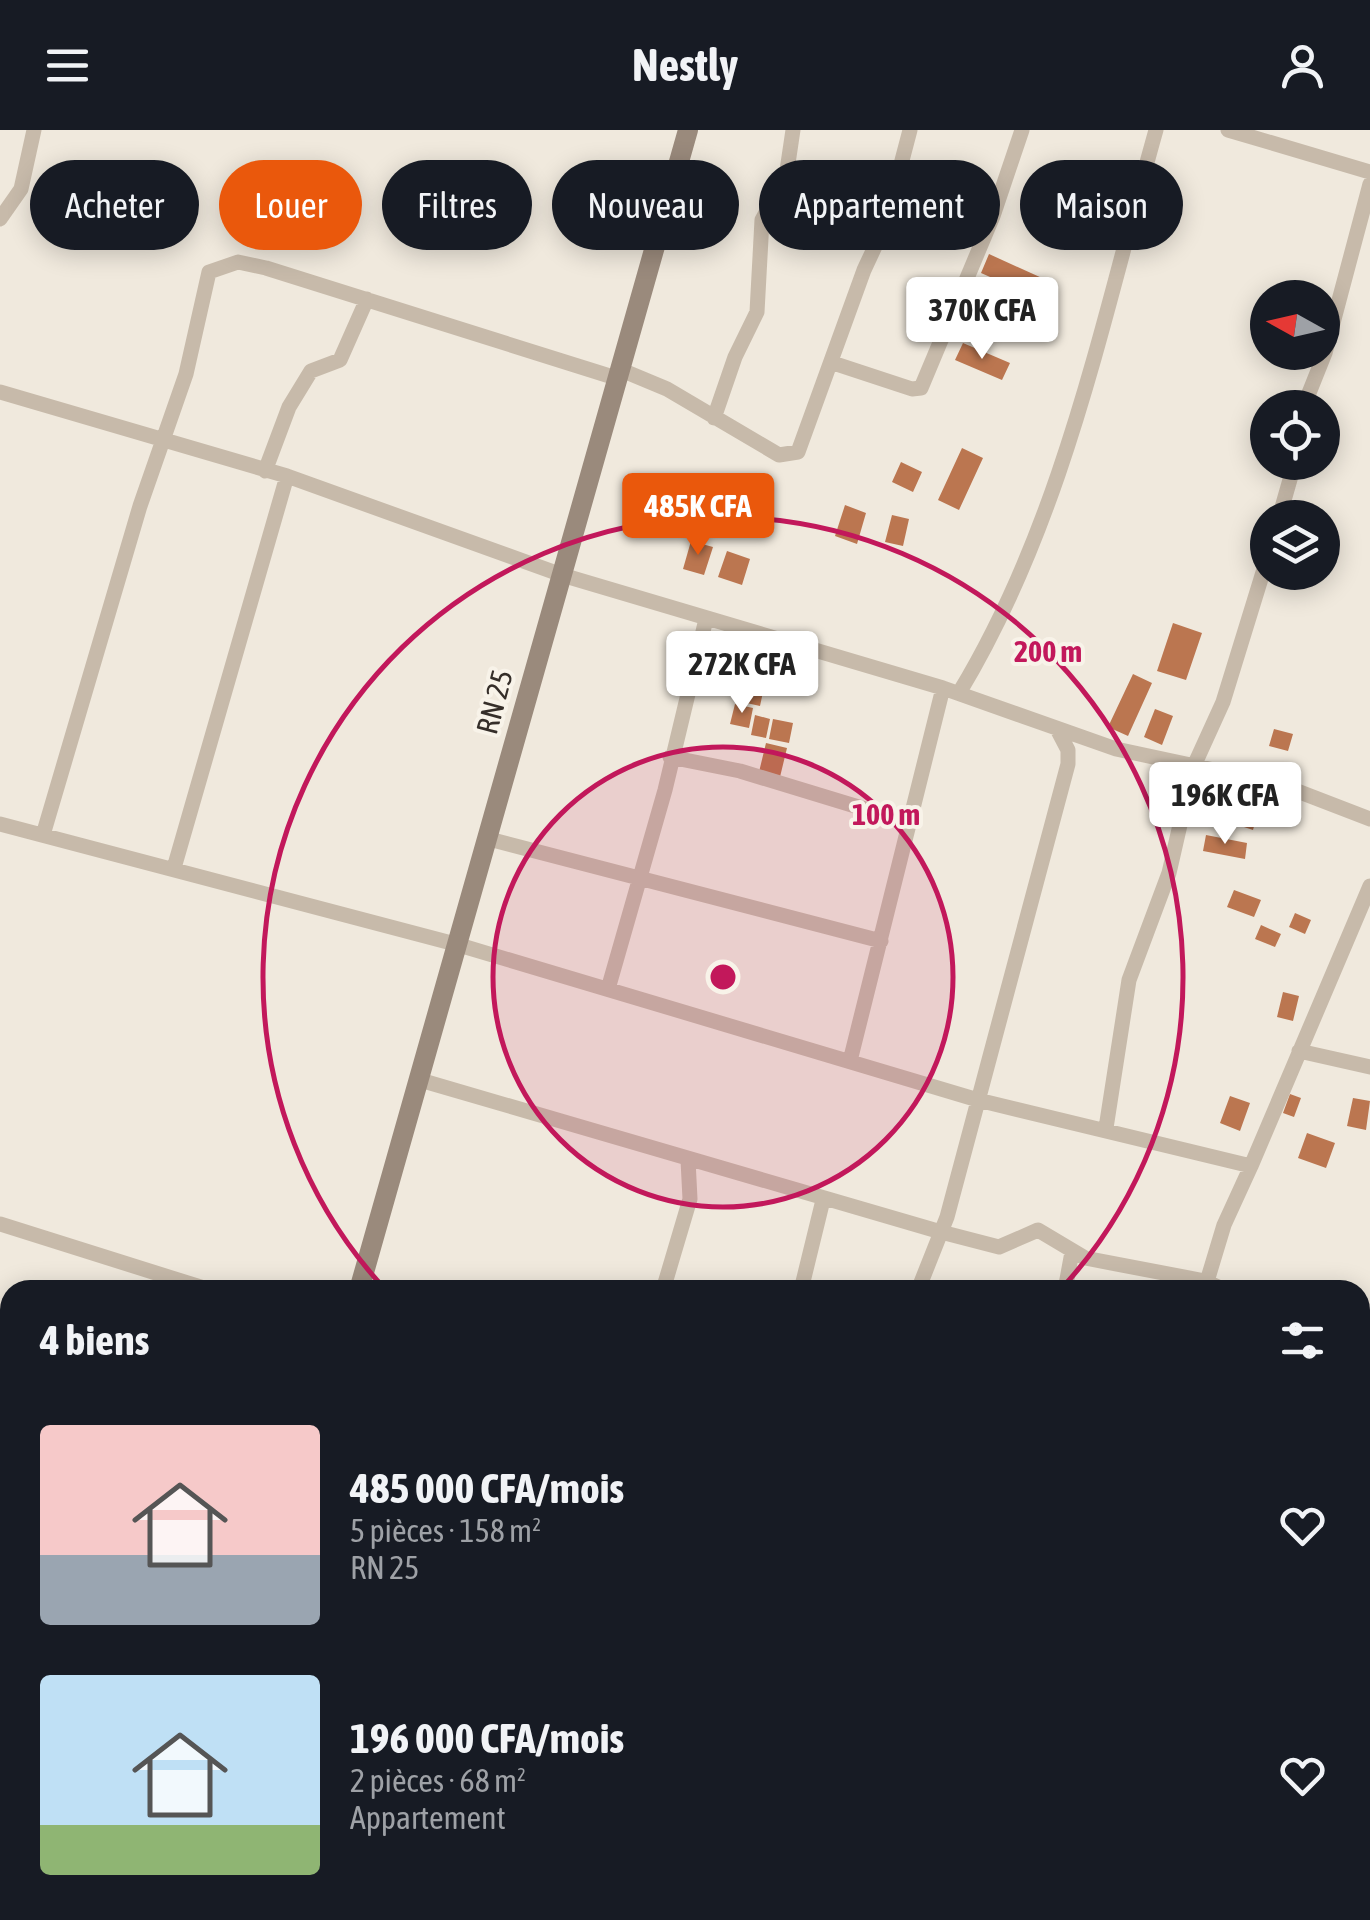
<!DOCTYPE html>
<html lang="fr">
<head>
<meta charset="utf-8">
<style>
  body { margin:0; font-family:"Asap Condensed",sans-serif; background:#242831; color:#f1f3f6; height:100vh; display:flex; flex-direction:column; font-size:38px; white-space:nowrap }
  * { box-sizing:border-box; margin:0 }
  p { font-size:32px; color:#9ea1a6 }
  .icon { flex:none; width:55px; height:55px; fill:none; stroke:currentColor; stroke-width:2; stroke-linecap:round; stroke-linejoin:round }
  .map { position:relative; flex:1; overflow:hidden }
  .sheet { position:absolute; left:0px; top:1150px; width:1370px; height:640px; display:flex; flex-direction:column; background:#171b24; border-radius:30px 30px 0 0; box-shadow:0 5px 25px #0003 }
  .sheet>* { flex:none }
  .guide { position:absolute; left:30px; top:30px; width:1310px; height:90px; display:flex; gap:20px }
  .needle { width:65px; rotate:278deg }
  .fabs { position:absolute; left:1250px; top:150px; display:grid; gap:20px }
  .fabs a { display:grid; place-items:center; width:90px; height:90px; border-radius:50%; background:#171b24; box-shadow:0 5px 25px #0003; font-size:50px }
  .price { position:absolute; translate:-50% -85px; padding:0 22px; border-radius:10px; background:#fff; color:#222; font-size:32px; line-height:65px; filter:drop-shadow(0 2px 5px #0008) }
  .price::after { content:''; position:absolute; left:50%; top:60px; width:30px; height:22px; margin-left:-15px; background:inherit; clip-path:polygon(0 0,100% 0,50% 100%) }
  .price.active { background:#ea580c; color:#fff }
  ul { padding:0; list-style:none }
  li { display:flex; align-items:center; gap:30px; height:250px; padding:0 40px }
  li span { display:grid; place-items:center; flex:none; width:280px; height:200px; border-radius:10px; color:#555 }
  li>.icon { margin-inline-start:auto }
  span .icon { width:120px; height:120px; fill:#fffc; stroke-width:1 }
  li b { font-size:42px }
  h2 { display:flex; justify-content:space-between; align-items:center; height:120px; padding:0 40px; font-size:42px }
  .chip { padding:0 35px; border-radius:45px; background:#171b24; box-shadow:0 5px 25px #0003; font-size:35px; line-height:90px }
  .chip.active { background:#ea580c; color:#fff }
  header { display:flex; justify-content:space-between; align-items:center; height:130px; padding:0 40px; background:#171b24; font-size:45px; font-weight:700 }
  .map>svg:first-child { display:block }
  .building { fill:#bb7650 }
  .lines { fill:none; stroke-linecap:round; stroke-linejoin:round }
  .minor { stroke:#c7baaa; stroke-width:15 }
  .secondary { stroke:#9a8a7c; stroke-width:20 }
  .ring { fill:none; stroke:#c2185b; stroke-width:5 }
  .labels { text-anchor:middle; stroke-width:8; stroke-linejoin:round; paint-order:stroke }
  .street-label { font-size:30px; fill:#352e29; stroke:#f8f3e9 }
  .centre { fill:#c2185b; stroke:#f8f3e9; stroke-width:5 }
  .ring-label { font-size:30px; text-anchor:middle; font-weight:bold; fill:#c2185b; stroke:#f8f3e9; stroke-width:8; stroke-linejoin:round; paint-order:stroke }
</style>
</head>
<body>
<header><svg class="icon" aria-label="menu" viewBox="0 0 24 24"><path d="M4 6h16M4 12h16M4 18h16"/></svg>Nestly<svg class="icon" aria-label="person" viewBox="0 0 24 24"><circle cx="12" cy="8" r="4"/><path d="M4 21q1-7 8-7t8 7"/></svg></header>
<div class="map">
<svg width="1370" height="1790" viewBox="0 0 1370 1790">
  <rect width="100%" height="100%" fill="#f0e9dd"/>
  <path class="building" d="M 989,124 L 1042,148 L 1033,166 L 981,143 Z
    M 963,213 L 1010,233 L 1002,250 L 955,230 Z
    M 962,318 L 983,328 L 959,380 L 938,370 Z
    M 901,332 L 922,342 L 913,362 L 892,352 Z
    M 845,375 L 866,383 L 857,414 L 835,406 Z
    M 892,385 L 909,389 L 903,416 L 885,412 Z
    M 691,411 L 713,417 L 704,445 L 683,439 Z
    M 727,421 L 750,429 L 742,455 L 718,447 Z
    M 1173,493 L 1202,503 L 1186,550 L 1157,541 Z
    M 716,508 L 742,516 L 733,549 L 707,542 Z
    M 743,519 L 767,525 L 764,540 L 740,534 Z
    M 740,537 L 767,543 L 760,576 L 733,570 Z
    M 1133,544 L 1152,553 L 1128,606 L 1108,597 Z
    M 735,574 L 753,578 L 749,598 L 730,594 Z
    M 1155,579 L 1173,586 L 1162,615 L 1144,607 Z
    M 755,585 L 770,589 L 766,608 L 751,605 Z
    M 773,589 L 793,593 L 789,613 L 769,609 Z
    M 1274,599 L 1293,604 L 1288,621 L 1269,616 Z
    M 766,613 L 787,618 L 780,647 L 759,642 Z
    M 1239,669 L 1260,675 L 1253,700 L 1232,693 Z
    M 1206,705 L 1247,713 L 1245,729 L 1203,721 Z
    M 1234,760 L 1261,770 L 1254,787 L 1227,777 Z
    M 1295,783 L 1311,790 L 1305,804 L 1289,797 Z
    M 1261,795 L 1281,804 L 1275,817 L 1255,809 Z
    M 1283,862 L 1299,866 L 1293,891 L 1277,887 Z
    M 1290,964 L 1301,968 L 1294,987 L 1283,983 Z
    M 1230,966 L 1250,973 L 1240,1001 L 1220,993 Z
    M 1353,968 L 1370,971 L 1366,1000 L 1347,996 Z
    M 1307,1003 L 1335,1013 L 1326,1038 L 1298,1028 Z
    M 0,1314 L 10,1316 L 1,1352 L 0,1352 Z"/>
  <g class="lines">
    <path class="minor" d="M 1228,0 L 1370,42
      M 0,89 L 21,59 L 34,0
      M 833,233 L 912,259 L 921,258 L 993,86 L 1022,0
      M 619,239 L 667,259 L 779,325 L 798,322 L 864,140 L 885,95 L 910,0
      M 0,262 L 287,346 L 562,445 L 943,558 L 1116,619 L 1279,654 L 1370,689
      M 1303,278 L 1325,223 L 1370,54
      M 714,288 L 735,227 L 757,182 L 762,90 L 786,47 L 793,0
      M 265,341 L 289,277 L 311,241 L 340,230 L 367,169
      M 1279,388 L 1295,332
      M 959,563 C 1063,391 1102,191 1156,0
      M 670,627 L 740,641 L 911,693
      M 0,694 L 459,815 L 978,970 L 1251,1036 L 1370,756
      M 43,705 L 140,376 L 186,244 L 209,142 L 238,132 L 266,138 L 616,248
      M 489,709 L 881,811
      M 174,738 L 287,346
      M 608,859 L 665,660 L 706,489
      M 1299,921 L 1370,937
      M 850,931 L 943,558
      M 420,950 L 941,1102 L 999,1117 L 1038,1100 L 1085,1128 L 1205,1151 L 1225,1160
      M 1106,998 L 1129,850 L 1169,743 L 1193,638 L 1223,572 L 1268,426
      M 0,1094 L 210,1160
      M 1205,1158 L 1224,1095 L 1251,1036
      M 663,1160 L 690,1069 L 688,1030
      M 801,1160 L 823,1070
      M 918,1160 L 947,1087 L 1068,634 L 1068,620 L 1057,599
      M 1065,1160 L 1072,1122
      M 1360,1195 L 1370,1198
      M 0,1603 L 10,1606
      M 0,1700 L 10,1669
      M 1360,1732 L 1370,1728
      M 506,1780 L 507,1790
      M 1236,1790 L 1245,1780"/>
    <path class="secondary" d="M 359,1160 L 688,0
      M 178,1790 L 181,1780"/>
  </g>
  <circle cx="723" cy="847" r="230" fill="#c2185b" fill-opacity=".12"/>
  <g class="ring">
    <circle cx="723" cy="847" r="230"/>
    <path d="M384 1158A460 460 0 1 1 1062 1158"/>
  </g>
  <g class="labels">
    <g class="street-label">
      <text transform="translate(495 572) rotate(-75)" y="10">RN 25</text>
    </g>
  </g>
  <circle cx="723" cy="847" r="15" class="centre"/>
  <g class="ring-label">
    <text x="1048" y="532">200 m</text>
    <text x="886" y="695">100 m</text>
  </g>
</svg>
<div class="fabs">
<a><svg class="needle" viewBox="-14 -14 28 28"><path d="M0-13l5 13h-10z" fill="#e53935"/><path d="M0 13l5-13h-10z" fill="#9ea1a6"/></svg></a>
<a><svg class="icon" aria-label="locate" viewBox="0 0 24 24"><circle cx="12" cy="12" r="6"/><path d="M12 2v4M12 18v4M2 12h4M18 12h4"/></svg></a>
<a><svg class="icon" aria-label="layers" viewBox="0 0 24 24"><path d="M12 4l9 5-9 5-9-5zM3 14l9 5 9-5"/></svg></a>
</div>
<b class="price" style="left:982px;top:232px">370K CFA</b>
<b class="price active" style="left:698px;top:428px">485K CFA</b>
<b class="price" style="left:742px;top:586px">272K CFA</b>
<b class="price" style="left:1225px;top:717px">196K CFA</b>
<div class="guide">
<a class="chip">Acheter</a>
<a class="chip active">Louer</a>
<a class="chip">Filtres</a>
<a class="chip">Nouveau</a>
<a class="chip">Appartement</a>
<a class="chip">Maison</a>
</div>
<section class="sheet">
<h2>4 biens<svg class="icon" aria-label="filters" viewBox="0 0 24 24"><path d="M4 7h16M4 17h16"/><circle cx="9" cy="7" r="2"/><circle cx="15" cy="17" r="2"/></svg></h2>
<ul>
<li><span style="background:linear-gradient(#f6c9c9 65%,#9aa5b1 0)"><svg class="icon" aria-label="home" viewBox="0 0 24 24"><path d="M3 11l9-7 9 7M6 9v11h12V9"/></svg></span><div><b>485 000 CFA/mois</b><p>5 pièces · 158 m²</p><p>RN 25</p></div><svg class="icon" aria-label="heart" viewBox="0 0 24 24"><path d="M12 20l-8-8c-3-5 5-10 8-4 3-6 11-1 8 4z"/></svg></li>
<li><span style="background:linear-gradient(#bfe0f5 75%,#8fb573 0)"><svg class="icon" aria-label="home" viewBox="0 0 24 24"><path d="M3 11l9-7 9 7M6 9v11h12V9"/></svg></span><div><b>196 000 CFA/mois</b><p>2 pièces · 68 m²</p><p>Appartement</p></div><svg class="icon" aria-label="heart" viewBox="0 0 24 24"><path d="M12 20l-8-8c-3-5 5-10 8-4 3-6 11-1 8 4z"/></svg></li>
</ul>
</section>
</div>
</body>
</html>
